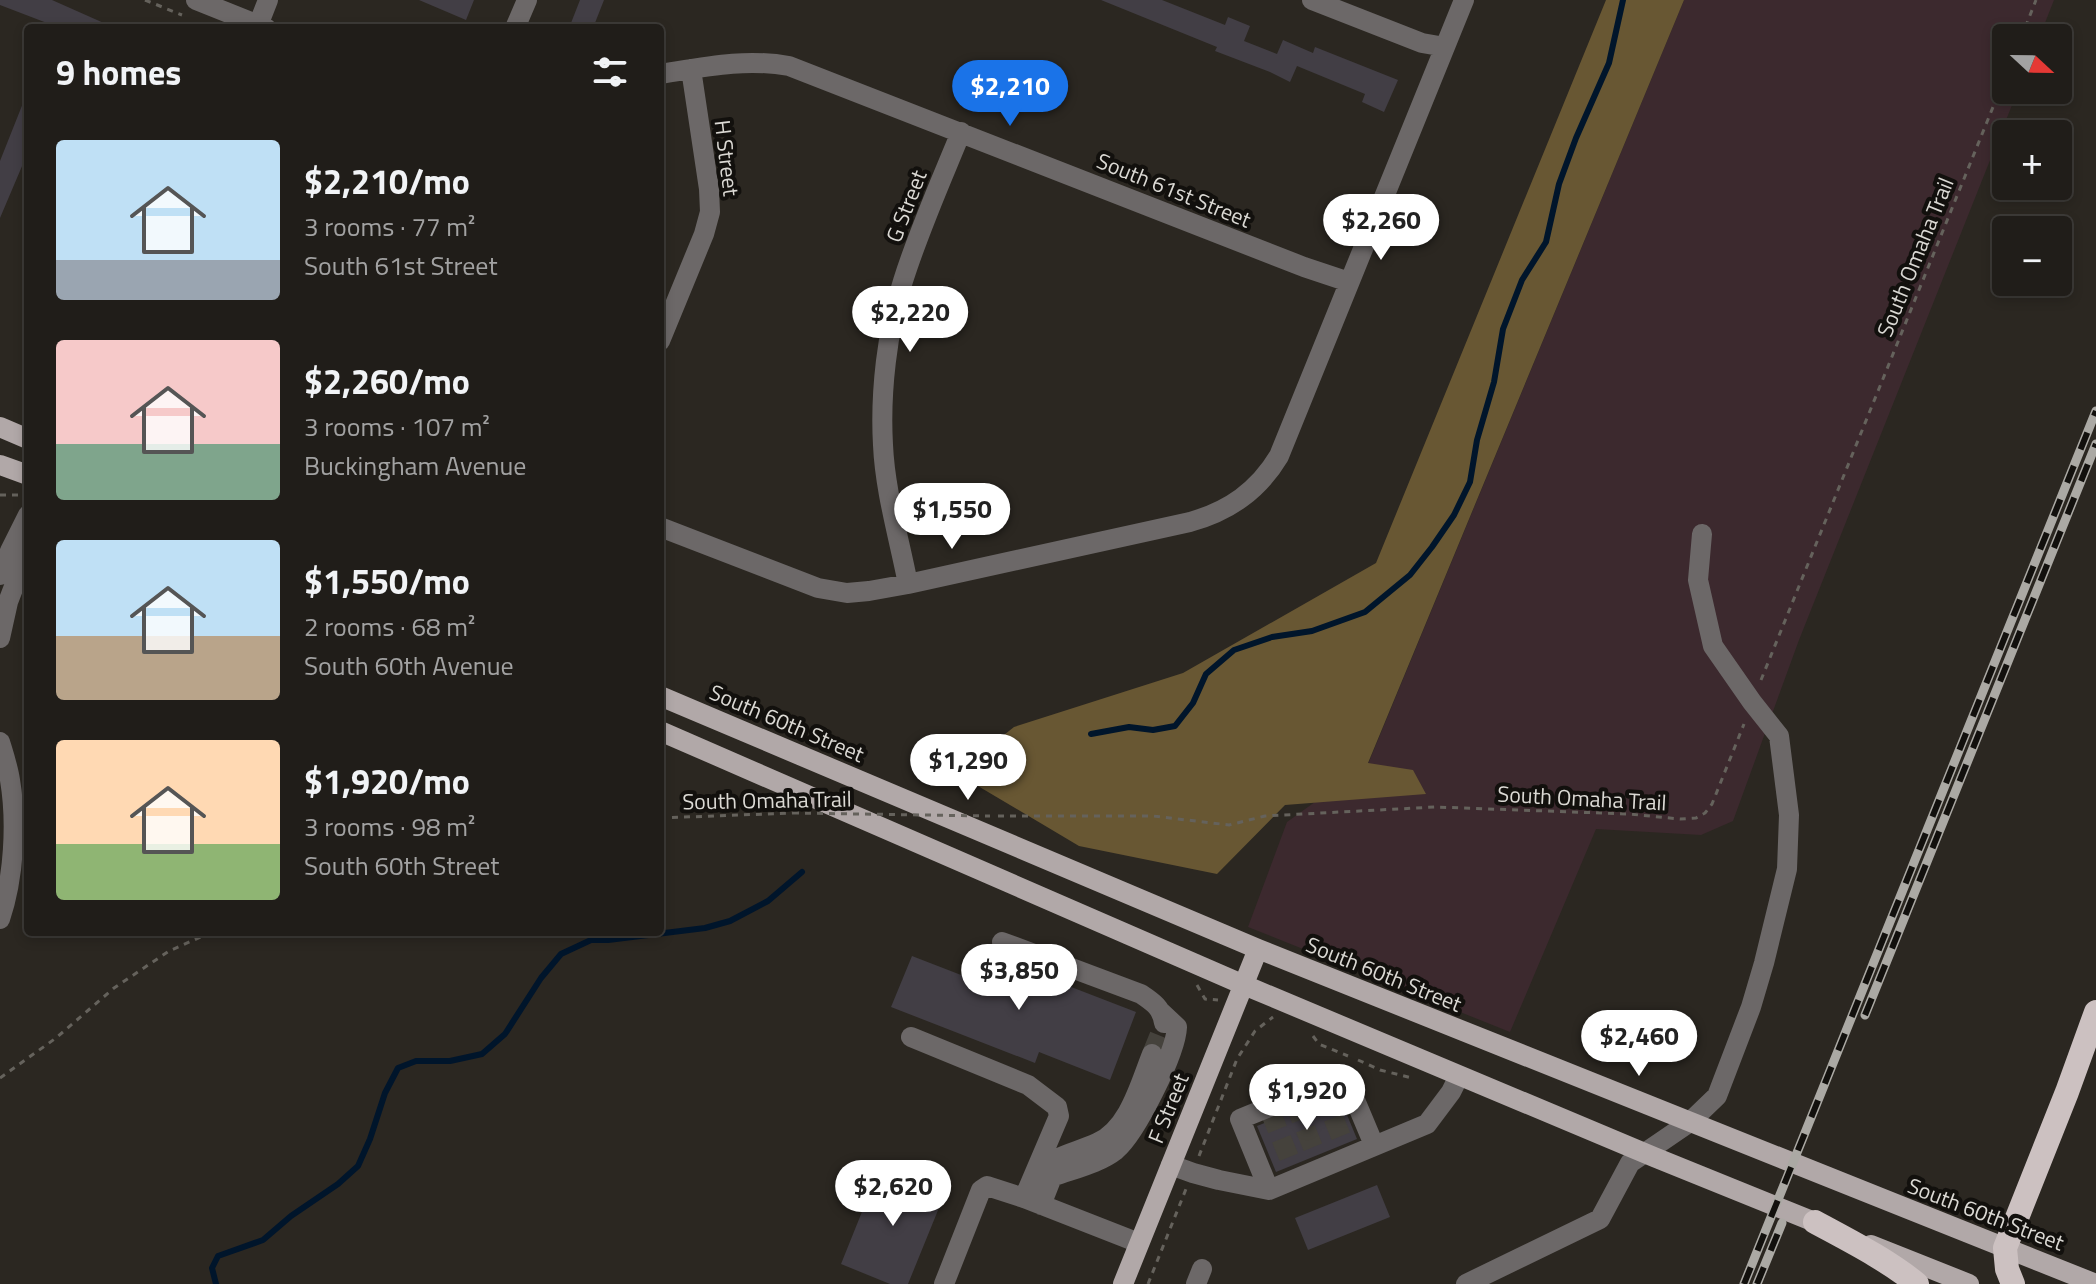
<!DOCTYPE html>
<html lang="en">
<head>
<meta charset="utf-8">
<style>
  body { margin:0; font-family:"Titillium Web",sans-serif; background:#2d2a26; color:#f1f3f6; height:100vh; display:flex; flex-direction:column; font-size:30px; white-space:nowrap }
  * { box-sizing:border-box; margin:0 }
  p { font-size:26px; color:#a2a2a2 }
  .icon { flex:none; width:44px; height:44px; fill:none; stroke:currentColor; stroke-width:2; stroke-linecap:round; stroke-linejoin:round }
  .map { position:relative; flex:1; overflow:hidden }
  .details { position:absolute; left:24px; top:24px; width:640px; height:912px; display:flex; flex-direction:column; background:#201d19; border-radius:8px; box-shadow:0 4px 12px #0003,0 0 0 2px #3d3b38 }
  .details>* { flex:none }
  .needle { width:52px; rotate:112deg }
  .buttons { position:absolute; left:1992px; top:24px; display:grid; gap:16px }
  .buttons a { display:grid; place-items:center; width:80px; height:80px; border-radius:8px; background:#201d19; box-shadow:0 4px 12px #0003,0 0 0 2px #3d3b38; font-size:40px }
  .price { position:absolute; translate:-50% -68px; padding:0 18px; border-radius:28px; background:#fff; color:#222; font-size:26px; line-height:52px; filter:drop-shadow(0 2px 4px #0008) }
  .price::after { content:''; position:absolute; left:50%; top:48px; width:24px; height:18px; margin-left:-12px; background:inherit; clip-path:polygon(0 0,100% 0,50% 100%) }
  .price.selected { background:#1a73e8; color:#fff }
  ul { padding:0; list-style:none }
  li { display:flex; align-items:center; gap:24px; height:200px; padding:0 32px }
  li span { display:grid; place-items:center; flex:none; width:224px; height:160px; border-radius:8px; color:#555 }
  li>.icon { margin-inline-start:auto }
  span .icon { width:96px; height:96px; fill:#fffc; stroke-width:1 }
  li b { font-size:34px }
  h2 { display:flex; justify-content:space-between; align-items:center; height:96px; padding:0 32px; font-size:34px }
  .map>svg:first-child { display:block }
  .industrial { fill:#3c292e }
  .forest { fill:#685733 }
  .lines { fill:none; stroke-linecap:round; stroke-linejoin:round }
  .stream { stroke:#00152b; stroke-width:6 }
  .building { fill:#423e45 }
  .minor-tunnel { stroke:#45423c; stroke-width:20; stroke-dasharray:20 10; stroke-linecap:butt }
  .path { stroke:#65625c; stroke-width:3; stroke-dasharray:6 6; stroke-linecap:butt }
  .minor { stroke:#6c6868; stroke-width:20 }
  .major { stroke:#b1a8a8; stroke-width:20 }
  .highway { stroke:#ccc1c1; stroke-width:24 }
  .rail-casing { stroke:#aba9a4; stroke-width:9 }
  .rail { stroke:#12100d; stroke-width:6; stroke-dasharray:18; stroke-linecap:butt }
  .path-bridge { stroke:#65625c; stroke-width:3; stroke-dasharray:6 6; stroke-linecap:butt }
  .labels { text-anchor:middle; stroke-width:8; stroke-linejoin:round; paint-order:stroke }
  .street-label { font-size:22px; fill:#dbd9d4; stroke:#12100d }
</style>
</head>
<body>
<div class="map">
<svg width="2096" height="1284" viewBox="0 0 2096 1284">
  <rect width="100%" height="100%" fill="#2b2721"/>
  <path class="industrial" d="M 1684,0 L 2054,0 L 2039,38 L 2006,38 L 2006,90 L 2018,90 L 1799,640 L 1733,821 L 1701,835 L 1596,829 L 1510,1032 L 1248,927 L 1287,822 L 1368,764 Z"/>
  <path class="forest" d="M 1606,0 L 1684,0 L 1368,763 L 1413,770 L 1426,794 L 1285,805 L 1217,874 L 1079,846 L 956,773 L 1014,727 L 1183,673 L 1376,563 Z"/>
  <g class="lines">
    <path class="stream" d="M 1091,734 L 1129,727 L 1153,730 L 1175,726 L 1193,703 L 1206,674 L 1234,650 L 1272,637 L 1312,631 L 1365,612 L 1410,575 L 1432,547 L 1454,515 L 1470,482 L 1477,440 L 1494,382 L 1503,329 L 1522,280 L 1546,242 L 1559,184 L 1576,138 L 1609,63 L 1623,0
      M 216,1284 L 212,1268 L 218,1256 L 263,1240 L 291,1216 L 338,1184 L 358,1166 L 370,1139 L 385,1093 L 398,1068 L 416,1061 L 450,1061 L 482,1054 L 505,1034 L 541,978 L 561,954 L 591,940 L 608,940 L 705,928 L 730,921 L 768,901 L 802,872"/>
  </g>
  <path class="building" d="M 0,0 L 52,0 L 115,28 L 60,28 L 0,5 Z
    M 419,0 L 474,0 L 466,20 Z
    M 580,0 L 604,0 L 593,28 L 583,28 L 571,23 Z
    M 1101,0 L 1162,0 L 1225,25 L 1228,17 L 1250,26 L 1244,41 L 1277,54 L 1283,40 L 1313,53 L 1315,47 L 1398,80 L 1384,112 L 1362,102 L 1365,94 L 1297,66 L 1290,82 L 1270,72 L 1215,51 L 1217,47 Z
    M 27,93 L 28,152 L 0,218 L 0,161 Z
    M 986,950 L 1067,982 L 1066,985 L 1136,1012 L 1110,1080 L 1039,1052 L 1035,1063 L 891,1007 L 912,956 L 974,980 Z
    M 1338,1093 L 1357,1139 L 1276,1172 L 1257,1126 Z
    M 880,1167 L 945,1193 L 908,1284 L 890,1284 L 841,1264 Z
    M 1377,1185 L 1390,1217 L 1308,1250 L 1295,1218 Z"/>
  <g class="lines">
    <path class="minor-tunnel" d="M 1152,1054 L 1163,1027
      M 1322,1090 L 1344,1144
      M 1294,1101 L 1316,1155
      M 1270,1111 L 1292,1165"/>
    <path class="path" d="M 145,0 L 182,15
      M 2021,38 L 2036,0
      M 0,495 L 24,495
      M 1761,680 L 2006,75
      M 998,816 L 1153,816 L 1229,825 L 1265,816 L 1435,807 L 1629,814 L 1680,819 L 1696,818 L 1705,813 L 1712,804 L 1744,724
      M 660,818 L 793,813
      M 1197,985 L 1205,999 L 1218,1000
      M 1313,1036 L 1319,1044 L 1348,1056
      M 1358,1060 L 1380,1070 L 1412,1078
      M 0,1078 L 56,1038 L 114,988 L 169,951 L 212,932
      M 1199,1156 L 1237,1059 L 1255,1031 L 1273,1017
      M 1148,1284 L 1186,1189"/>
    <path class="minor" d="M 196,0 L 266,28
      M 1312,0 L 1422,43 L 1445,47
      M 257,28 L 268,0
      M 515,28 L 527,0
      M 660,74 C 704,67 745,58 789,66 L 1304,267 L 1349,282
      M 660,341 L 704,234 L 710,212 L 709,189 L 691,69
      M 660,527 L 818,588 L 847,593 L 869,591 L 908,584 L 1190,522 C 1229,511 1258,491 1279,456 L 1464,0
      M 0,575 L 10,551 L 28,515
      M 908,584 C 899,538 885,491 883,445 C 880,393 887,330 903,281 C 919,230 941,181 961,132
      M 0,638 L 8,602 L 28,550
      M 0,742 C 4,755 8,767 10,780 C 17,822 14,878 0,919
      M 1002,942 L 1141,994 C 1153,1002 1162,1008 1164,1023
      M 911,1037 L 1028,1085 L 1057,1107 L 1059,1116 L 1024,1198
      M 1171,1165 L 1193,1173 L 1219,1180 L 1269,1190 L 1427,1124 L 1451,1092 L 1459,1076
      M 1036,1173 C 1058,1154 1072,1154 1097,1143 C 1129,1129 1140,1084 1152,1054
      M 1269,1190 L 1240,1119 L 1345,1076 L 1374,1145
      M 1041,1205 L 1052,1177 C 1073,1169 1098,1164 1116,1150 C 1136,1133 1176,1053 1177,1027 L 1161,1012
      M 944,1284 L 981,1190 L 987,1186 L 1024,1198 L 1139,1243
      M 1196,1284 L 1202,1269
      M 1466,1284 L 1600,1219 L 1630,1163 L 1690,1122 L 1717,1096 L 1751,1007 L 1764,963 L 1787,869 L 1789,815 L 1779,736 L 1752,702 L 1713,646 L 1698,580 L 1702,534"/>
    <path class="major" d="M 0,427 L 28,439
      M 0,465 L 28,475
      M 660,696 L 1258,949 L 2096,1284
      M 660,731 L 1244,985 L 1654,1157 L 1827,1227
      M 1871,1245 L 1969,1284
      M 1123,1284 L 1258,949"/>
    <path class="highway" d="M 1815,1222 C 1850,1241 1886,1259 1917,1284
      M 2013,1284 L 2007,1269 L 2005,1248 L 2067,1092 L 2096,1012"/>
    <defs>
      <path id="rail" d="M 1865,1015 L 2096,444
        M 1744,1284 L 2096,411
        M 1757,1284 L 1782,1223"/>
    </defs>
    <use href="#rail" class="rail-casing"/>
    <use href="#rail" class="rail"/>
    <path class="path-bridge" d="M 793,813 L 990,816"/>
  </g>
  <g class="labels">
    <g class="street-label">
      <text transform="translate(727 158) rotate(83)" y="8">H Street</text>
      <text transform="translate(1174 190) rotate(22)" y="8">South 61st Street</text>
      <text transform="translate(906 206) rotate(-69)" y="8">G Street</text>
      <text transform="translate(1915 257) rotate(-68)" y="8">South Omaha Trail</text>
      <text transform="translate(787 723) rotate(23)" y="8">South 60th Street</text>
      <text transform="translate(1582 798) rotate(3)" y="8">South Omaha Trail</text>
      <text transform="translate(767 800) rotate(-1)" y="8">South Omaha Trail</text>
      <text transform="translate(1384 974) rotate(22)" y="8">South 60th Street</text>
      <text transform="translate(1168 1108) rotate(-68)" y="8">F Street</text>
      <text transform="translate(1986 1214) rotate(21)" y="8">South 60th Street</text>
    </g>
  </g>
</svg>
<div class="buttons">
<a><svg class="needle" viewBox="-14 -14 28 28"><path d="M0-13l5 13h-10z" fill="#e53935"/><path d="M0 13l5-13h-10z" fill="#a2a2a2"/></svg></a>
<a>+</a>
<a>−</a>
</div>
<b class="price selected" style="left:1010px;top:128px">$2,210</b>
<b class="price" style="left:1381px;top:262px">$2,260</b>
<b class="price" style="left:910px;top:354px">$2,220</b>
<b class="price" style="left:952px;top:551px">$1,550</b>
<b class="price" style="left:968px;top:802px">$1,290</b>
<b class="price" style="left:1019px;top:1012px">$3,850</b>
<b class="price" style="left:1639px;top:1078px">$2,460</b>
<b class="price" style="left:1307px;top:1132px">$1,920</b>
<b class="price" style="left:893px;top:1228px">$2,620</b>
<section class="details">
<h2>9 homes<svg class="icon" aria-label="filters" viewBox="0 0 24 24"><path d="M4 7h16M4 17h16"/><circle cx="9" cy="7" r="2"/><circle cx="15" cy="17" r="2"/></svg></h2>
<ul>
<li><span style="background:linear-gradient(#bfe0f5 75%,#9aa5b1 0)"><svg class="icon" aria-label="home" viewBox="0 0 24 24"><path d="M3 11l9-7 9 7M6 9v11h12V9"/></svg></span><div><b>$2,210/mo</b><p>3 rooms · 77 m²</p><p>South 61st Street</p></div></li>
<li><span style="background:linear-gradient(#f6c9c9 65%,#7fa58c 0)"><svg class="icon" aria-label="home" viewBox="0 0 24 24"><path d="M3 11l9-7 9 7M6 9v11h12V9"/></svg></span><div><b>$2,260/mo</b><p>3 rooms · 107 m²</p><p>Buckingham Avenue</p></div></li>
<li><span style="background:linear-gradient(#bfe0f5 60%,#b9a48a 0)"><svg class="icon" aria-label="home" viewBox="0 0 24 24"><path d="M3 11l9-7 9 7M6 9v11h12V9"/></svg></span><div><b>$1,550/mo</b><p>2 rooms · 68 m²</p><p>South 60th Avenue</p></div></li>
<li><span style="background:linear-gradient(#ffd9b3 65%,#8fb573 0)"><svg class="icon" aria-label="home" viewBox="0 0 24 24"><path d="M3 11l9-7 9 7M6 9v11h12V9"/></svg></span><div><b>$1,920/mo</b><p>3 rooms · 98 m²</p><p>South 60th Street</p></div></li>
</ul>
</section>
</div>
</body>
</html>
